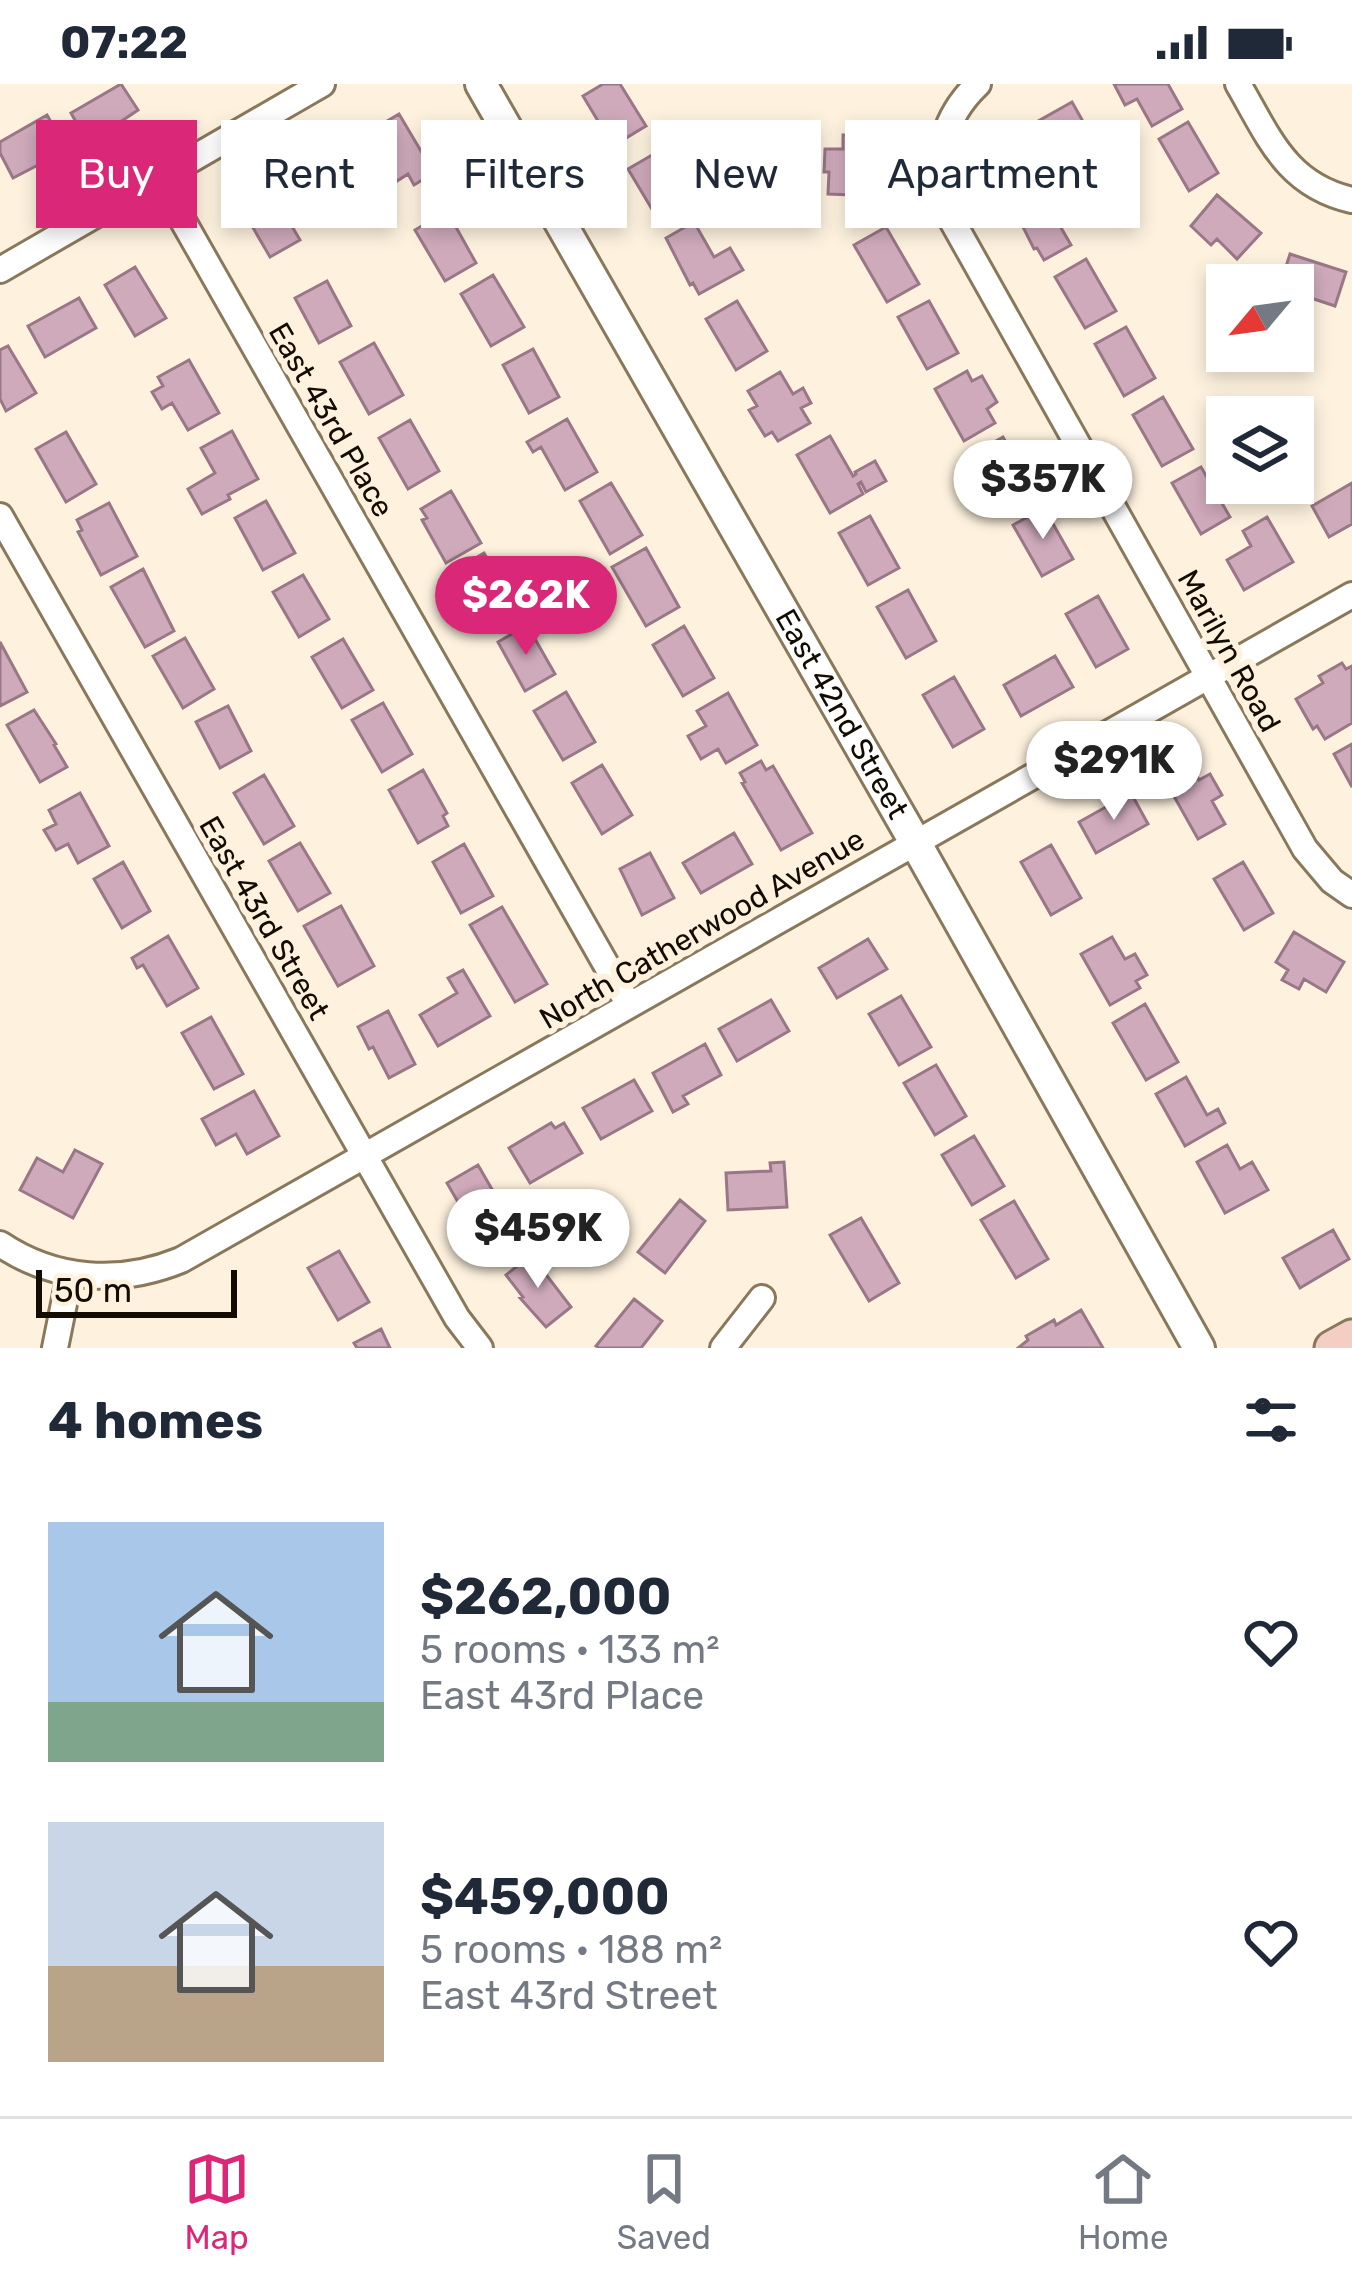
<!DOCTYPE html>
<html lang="en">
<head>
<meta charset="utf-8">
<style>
  body { margin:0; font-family:Rubik,sans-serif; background:#f6f6f7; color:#1f2937; height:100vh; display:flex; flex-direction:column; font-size:45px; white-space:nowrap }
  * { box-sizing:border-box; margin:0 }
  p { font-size:39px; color:#747a83 }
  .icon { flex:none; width:66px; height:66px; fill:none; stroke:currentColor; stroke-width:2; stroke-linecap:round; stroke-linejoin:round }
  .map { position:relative; height:1264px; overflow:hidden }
  .drawer { display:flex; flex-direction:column; background:#fff; flex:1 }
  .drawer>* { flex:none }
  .hud { position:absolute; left:36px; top:36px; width:1281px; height:108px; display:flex; gap:24px }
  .needle { width:78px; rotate:241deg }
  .fabs { position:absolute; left:1206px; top:180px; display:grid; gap:24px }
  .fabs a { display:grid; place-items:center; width:108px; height:108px; border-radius:0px; background:#fff; box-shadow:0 6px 18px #0003; font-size:60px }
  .scale { position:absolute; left:36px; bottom:30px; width:201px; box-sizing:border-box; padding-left:12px; border:6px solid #130c03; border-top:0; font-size:33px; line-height:42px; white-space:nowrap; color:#130c03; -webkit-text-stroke:9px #fef2df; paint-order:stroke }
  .price { position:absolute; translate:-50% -102px; padding:0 27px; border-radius:42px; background:#fff; color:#222; font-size:39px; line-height:78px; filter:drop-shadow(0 3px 6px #0008) }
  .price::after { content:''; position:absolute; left:50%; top:72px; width:36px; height:27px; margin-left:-18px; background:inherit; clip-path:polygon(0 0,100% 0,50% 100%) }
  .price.active { background:#db2777; color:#fff }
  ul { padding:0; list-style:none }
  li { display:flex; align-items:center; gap:36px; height:300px; padding:0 48px }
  li span { display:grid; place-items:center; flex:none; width:336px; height:240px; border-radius:0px; color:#555 }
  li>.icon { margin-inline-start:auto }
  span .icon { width:144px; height:144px; fill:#fffc; stroke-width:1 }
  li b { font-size:51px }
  h2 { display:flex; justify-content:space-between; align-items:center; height:144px; padding:0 48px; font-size:51px }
  .tag { padding:0 42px; border-radius:0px; background:#fff; box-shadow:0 6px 18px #0003; font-size:42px; line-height:108px }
  .tag.active { background:#db2777; color:#fff }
  .status { display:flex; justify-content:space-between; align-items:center; height:84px; padding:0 60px; background:#fff; direction:ltr }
  .status svg { height:33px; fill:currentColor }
  .dock { display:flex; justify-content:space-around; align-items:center; height:168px; border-top:3px solid #e0e1e3; background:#fff; font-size:33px; color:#747a83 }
  .dock a { display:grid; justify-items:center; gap:6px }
  .dock .active { color:#db2777 }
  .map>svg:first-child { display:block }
  .building { fill:#cfaabb; stroke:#997787; stroke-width:3 }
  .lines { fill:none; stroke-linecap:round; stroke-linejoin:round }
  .minor-casing { stroke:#8a785b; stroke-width:30 }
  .tertiary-casing { stroke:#8a785b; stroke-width:36 }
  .secondary-casing { stroke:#8a785b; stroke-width:39 }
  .minor { stroke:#fff; stroke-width:24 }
  .tertiary { stroke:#fff; stroke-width:30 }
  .secondary { stroke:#f4cec2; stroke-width:33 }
  .labels { text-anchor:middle; stroke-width:12; stroke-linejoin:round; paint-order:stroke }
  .street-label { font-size:30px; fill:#130c03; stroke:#fef2df }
</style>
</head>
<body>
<div class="status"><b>07:22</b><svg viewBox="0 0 49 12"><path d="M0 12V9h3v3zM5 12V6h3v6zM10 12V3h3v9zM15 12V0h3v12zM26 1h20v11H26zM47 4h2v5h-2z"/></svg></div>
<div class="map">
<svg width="1352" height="1264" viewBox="0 0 1352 1264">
  <rect width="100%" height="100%" fill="#fef2df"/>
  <path class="building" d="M 121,0 L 138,26 L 101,51 L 100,48 L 86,56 L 71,29 Z
    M 603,0 L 620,0 L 646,42 L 613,62 L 583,12 Z
    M 1114,0 L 1168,0 L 1182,25 L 1152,42 L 1137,15 L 1125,21 Z
    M 1072,18 L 1090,50 L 1033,82 L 1015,50 Z
    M 399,30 L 434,89 L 414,101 L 408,90 L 397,97 L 370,47 Z
    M 47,31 L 67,66 L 13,94 L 0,69 L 0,58 Z
    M 1188,38 L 1218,89 L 1189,107 L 1159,55 Z
    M 843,51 L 880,53 L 878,112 L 828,110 L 829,88 L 824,88 L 825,65 L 843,65 Z
    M 659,67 L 689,119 L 659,137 L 628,85 Z
    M 347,71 L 365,102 L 315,131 L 297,100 Z
    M 1038,104 L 1071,161 L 1044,176 L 1037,164 L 1034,165 L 1011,119 Z
    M 270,105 L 300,156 L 270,173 L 241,123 Z
    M 1217,111 L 1261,149 L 1237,175 L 1217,155 L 1211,161 L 1191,142 Z
    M 447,127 L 476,179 L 445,197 L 415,146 Z
    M 694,138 L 714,173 L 730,164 L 743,186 L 699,210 L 693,199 L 690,201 L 666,154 Z
    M 886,143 L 919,200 L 887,218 L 854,161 Z
    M 1290,170 L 1346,188 L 1335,222 L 1308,213 L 1302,233 L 1293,230 L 1293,201 L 1280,201 Z
    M 1086,175 L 1116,227 L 1085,244 L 1055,193 Z
    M 135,183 L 166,234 L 135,252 L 105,201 Z
    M 493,191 L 524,243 L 491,262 L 461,210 Z
    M 327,197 L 351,242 L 319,259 L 295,214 Z
    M 79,214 L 96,244 L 45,273 L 28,242 Z
    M 737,217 L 767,267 L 736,286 L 706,235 Z
    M 929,217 L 958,269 L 927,285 L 898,233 Z
    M 1126,243 L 1155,294 L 1124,312 L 1095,260 Z
    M 374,259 L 403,311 L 369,330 L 340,278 Z
    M 8,262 L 36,309 L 6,327 L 0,315 L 0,266 Z
    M 533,265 L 559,313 L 529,329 L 503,281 Z
    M 189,276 L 219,329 L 188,346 L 172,319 L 162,325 L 152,308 L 163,302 L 158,293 Z
    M 967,287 L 972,297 L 982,292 L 997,318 L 987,325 L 995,339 L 964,357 L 935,305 Z
    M 780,288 L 793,310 L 803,304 L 811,319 L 801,324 L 810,339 L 778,357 L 772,348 L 765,352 L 749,326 L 757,322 L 748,307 Z
    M 1163,313 L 1193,365 L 1162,382 L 1133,331 Z
    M 567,335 L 597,388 L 565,406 L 541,363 L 533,368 L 527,358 Z
    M 410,336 L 439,387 L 408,405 L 379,354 Z
    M 232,347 L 258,395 L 228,411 L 230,415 L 202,430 L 188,405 L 215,389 L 201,364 Z
    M 66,348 L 96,400 L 66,418 L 36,365 Z
    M 830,352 L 853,392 L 856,390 L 855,388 L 875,377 L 886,397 L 866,408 L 861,398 L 858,400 L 863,410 L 830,429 L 797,371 Z
    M 1003,353 L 1018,380 L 1022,378 L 1035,403 L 1004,420 L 978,367 Z
    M 1201,383 L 1230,433 L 1201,450 L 1172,399 Z
    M 611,399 L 642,451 L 610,470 L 580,417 Z
    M 1352,399 L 1352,440 L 1329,453 L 1312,422 Z
    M 451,407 L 481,459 L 446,479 L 422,436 L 427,434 L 421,425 Z
    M 266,417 L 295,469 L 263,486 L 235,434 Z
    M 109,419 L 137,472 L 101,491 L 78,448 L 82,446 L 77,436 Z
    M 1044,424 L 1073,475 L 1042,492 L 1013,441 Z
    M 870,432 L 899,484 L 868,501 L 839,449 Z
    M 1267,433 L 1293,478 L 1244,506 L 1227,476 L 1251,462 L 1243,447 Z
    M 646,464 L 679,523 L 646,542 L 612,483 Z
    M 484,469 L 514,521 L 482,539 L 453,487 Z
    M 143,485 L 174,547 L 145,563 L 111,503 Z
    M 303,491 L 329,535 L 299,553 L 273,508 Z
    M 908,506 L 936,557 L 906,574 L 877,523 Z
    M 1098,512 L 1128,565 L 1096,583 L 1066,530 Z
    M 527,541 L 555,590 L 525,607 L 498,558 Z
    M 684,542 L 714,594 L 683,612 L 653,561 Z
    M 185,554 L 214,605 L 183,624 L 153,572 Z
    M 343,555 L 373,606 L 342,624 L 312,573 Z
    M 0,558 L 27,608 L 0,622 Z
    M 1055,572 L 1073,603 L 1021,632 L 1004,601 Z
    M 1342,579 L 1346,585 L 1352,582 L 1352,639 L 1325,655 L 1317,642 L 1313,645 L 1296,615 L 1323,599 L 1319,592 Z
    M 954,593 L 984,645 L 953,663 L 923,611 Z
    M 566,608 L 595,658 L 563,676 L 534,627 Z
    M 728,609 L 757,661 L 726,679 L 718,665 L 701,675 L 688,652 L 706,642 L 697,627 Z
    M 383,619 L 412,670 L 382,688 L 352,636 Z
    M 228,622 L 251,667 L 220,684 L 196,638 Z
    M 34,626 L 56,660 L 54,661 L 67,683 L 40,698 L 7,641 Z
    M 1352,660 L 1352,703 L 1334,670 Z
    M 761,677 L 766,686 L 773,682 L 812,749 L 781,766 L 742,699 L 745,698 L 740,689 Z
    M 602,681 L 632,731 L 602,750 L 572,699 Z
    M 1192,683 L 1199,696 L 1210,690 L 1222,711 L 1212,717 L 1225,740 L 1198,755 L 1166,698 Z
    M 423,686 L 447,729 L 443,732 L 448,742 L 418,759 L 389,706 Z
    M 264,691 L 294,742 L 264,760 L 234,709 Z
    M 80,709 L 109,762 L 78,779 L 68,760 L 56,766 L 44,746 L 56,740 L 49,726 Z
    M 1131,709 L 1148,740 L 1096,769 L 1079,738 Z
    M 734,749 L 752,780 L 701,809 L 683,779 Z
    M 300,759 L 330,809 L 298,827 L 269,777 Z
    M 464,760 L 493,812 L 461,829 L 433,778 Z
    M 1051,761 L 1081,814 L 1051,831 L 1021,778 Z
    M 650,769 L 674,814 L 642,831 L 620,785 Z
    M 123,778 L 150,827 L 122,844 L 94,795 Z
    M 1243,778 L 1273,829 L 1244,846 L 1214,795 Z
    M 341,822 L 374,882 L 338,902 L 304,842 Z
    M 502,823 L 547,900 L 515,918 L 470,841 Z
    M 1294,848 L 1344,878 L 1326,908 L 1304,895 L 1299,905 L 1282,896 L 1288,886 L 1276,878 Z
    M 168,852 L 198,904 L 167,922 L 143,881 L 137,884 L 132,874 Z
    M 1112,853 L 1125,875 L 1135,870 L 1147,891 L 1136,897 L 1140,904 L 1110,921 L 1081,870 Z
    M 868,855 L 887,885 L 837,914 L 819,884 Z
    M 463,886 L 490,932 L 438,962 L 420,931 L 457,909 L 448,894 Z
    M 901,912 L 931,963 L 899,981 L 869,930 Z
    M 771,916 L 789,947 L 737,977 L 719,945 Z
    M 1145,920 L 1178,978 L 1146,996 L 1113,939 Z
    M 388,927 L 415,980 L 389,994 L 373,963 L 369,965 L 358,943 Z
    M 211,933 L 243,990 L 214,1005 L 182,949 Z
    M 705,960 L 721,991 L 683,1012 L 688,1020 L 673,1028 L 653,989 Z
    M 936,981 L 966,1032 L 935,1051 L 904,999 Z
    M 1186,993 L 1207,1031 L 1218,1025 L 1225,1039 L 1185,1062 L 1156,1010 Z
    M 634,996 L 652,1027 L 601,1055 L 583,1024 Z
    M 254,1007 L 279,1052 L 247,1070 L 236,1050 L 216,1061 L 202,1035 Z
    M 551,1039 L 555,1044 L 564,1039 L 582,1069 L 530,1099 L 509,1064 Z
    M 974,1052 L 1004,1102 L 972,1121 L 942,1071 Z
    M 1227,1061 L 1240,1085 L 1252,1078 L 1268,1106 L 1225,1129 L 1197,1078 Z
    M 75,1066 L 102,1080 L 73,1134 L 20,1106 L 37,1074 L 63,1088 Z
    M 784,1078 L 787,1123 L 728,1126 L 726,1089 L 771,1087 L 770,1079 Z
    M 478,1081 L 508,1133 L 477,1151 L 447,1099 Z
    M 680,1116 L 705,1137 L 665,1189 L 638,1168 Z
    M 1014,1117 L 1048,1175 L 1016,1194 L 981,1136 Z
    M 861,1134 L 899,1199 L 869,1217 L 830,1151 Z
    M 1333,1146 L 1349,1175 L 1300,1204 L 1283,1174 Z
    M 339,1167 L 369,1218 L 338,1236 L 308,1184 Z
    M 531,1171 L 571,1223 L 546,1243 L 520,1214 L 523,1213 L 506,1191 Z
    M 634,1215 L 662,1237 L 641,1264 L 599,1264 L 596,1262 Z
    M 1081,1226 L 1103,1264 L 1018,1264 L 1028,1256 L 1026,1252 L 1054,1236 L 1056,1241 Z
    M 381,1245 L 390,1264 L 357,1264 L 354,1259 Z"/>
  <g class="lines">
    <defs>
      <path id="minor" d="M 978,0 C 942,34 932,79 946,126 L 1305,765 L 1332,797 L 1352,811
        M 1238,0 C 1269,53 1286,101 1352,116
        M 159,95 L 629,921
        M 0,186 L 322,0
        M 0,432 L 457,1234 L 480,1264
        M 0,1160 C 55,1197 120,1201 181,1176 L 1352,511
        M 55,1264 L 70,1190
        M 723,1264 L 762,1214"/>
      <g id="tertiary">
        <path id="s1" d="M 481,0 L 915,758 L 1199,1264"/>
      </g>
      <path id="secondary" d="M 1332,1264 L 1352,1253"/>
    </defs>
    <use href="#minor" class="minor-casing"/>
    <use href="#tertiary" class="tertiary-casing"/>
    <use href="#secondary" class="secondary-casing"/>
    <use href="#minor" class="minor"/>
    <use href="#tertiary" class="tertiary"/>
    <use href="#secondary" class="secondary"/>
  </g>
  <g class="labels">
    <g class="street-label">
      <text transform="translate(331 336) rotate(60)" y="10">East 43rd Place</text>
      <text transform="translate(1229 567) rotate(61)" y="10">Marilyn Road</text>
      <text dy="10" stroke="none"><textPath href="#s1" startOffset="726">East 42nd Street</textPath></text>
      <text transform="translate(264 834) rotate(60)" y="10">East 43rd Street</text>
      <text transform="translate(702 845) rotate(-30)" y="10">North Catherwood Avenue</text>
    </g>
  </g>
</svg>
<div class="fabs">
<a><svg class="needle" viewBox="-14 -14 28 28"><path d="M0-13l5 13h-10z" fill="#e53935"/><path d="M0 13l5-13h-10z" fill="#747a83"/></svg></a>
<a><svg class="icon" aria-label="layers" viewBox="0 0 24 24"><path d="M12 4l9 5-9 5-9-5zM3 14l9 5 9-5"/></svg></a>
</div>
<div class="scale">50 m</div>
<b class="price" style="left:1043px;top:458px">$357K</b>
<b class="price active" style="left:526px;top:574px">$262K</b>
<b class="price" style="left:1114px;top:739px">$291K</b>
<b class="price" style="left:538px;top:1207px">$459K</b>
<div class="hud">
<a class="tag active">Buy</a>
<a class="tag">Rent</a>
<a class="tag">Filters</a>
<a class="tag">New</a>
<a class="tag">Apartment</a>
</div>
</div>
<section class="drawer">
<h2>4 homes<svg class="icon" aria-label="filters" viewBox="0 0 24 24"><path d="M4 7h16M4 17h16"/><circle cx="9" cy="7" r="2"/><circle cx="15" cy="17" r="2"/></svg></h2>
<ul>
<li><span style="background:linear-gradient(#a9c7e8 75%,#7fa58c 0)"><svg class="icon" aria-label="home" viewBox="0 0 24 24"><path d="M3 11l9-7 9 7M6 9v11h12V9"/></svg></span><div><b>$262,000</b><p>5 rooms · 133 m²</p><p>East 43rd Place</p></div><svg class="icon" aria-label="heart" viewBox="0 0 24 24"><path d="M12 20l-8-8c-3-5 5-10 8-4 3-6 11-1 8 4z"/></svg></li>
<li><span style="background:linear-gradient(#c9d6e8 60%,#b9a48a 0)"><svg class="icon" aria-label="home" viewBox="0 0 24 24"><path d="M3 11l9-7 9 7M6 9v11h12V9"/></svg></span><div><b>$459,000</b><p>5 rooms · 188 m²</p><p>East 43rd Street</p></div><svg class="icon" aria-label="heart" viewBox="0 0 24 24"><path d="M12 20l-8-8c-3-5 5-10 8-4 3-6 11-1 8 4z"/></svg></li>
</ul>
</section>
<nav class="dock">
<a class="active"><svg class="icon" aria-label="map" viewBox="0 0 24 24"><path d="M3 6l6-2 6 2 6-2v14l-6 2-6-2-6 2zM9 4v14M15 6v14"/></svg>Map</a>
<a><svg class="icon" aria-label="saved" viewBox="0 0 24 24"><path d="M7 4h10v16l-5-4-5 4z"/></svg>Saved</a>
<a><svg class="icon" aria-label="home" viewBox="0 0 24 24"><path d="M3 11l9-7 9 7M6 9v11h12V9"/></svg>Home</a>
</nav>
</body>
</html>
